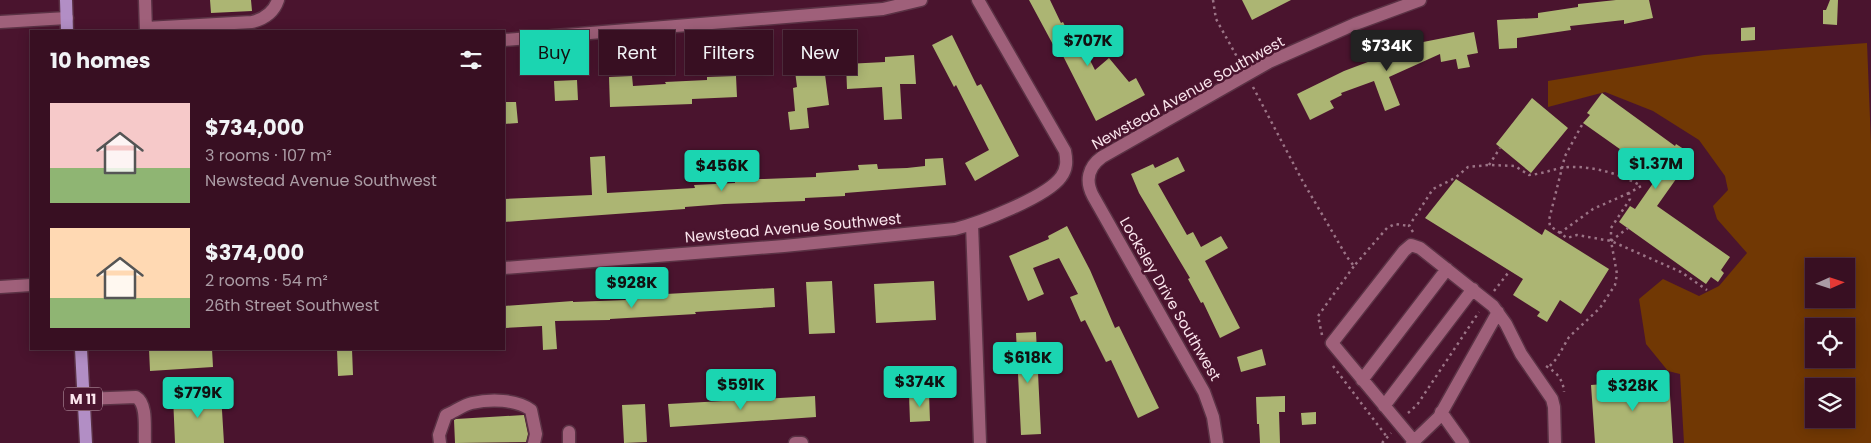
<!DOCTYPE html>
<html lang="en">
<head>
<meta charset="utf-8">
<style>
  body { margin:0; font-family:Poppins,sans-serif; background:#3f182a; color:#f1f3f6; height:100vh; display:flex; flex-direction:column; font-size:19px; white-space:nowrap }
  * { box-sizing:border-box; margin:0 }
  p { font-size:16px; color:#ab9ca5 }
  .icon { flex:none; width:28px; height:28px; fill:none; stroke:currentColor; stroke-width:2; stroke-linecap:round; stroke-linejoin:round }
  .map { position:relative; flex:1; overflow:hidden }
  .details { position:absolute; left:30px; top:30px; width:475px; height:320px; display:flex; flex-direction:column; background:#380f22; border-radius:0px; box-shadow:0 2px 12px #0003,0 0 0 1px #522f40 }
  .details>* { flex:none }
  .top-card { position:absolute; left:520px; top:30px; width:475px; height:45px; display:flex; gap:10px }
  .needle { width:32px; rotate:87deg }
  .controls { position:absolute; left:1805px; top:258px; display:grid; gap:10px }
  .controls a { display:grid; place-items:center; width:50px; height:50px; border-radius:0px; background:#380f22; box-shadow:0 2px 12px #0003,0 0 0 1px #522f40; font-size:25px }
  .price { position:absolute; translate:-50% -42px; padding:0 11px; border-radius:5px; background:#1bd5b1; color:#111; font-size:16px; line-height:32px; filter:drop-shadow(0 1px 2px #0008) }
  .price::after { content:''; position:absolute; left:50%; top:30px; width:15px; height:11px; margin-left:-8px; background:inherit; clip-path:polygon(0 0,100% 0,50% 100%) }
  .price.selected { background:#222; color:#fff }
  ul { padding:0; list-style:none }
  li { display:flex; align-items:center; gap:15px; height:125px; padding:0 20px }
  li span { display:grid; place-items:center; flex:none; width:140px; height:100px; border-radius:0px; color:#555 }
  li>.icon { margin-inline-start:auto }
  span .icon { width:60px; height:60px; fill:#fffc; stroke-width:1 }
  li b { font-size:21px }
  h2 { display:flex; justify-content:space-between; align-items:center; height:60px; padding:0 20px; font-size:21px }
  .chip { padding:0 18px; border-radius:0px; background:#380f22; box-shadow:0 2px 12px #0003,0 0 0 1px #522f40; font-size:18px; line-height:45px }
  .chip.selected { background:#1bd5b1; color:#111 }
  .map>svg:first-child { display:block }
  .green { fill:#713804; fill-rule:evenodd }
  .building { fill:#acb573 }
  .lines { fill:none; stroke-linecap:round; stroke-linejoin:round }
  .minor-casing { stroke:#5b3245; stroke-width:15 }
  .major-casing { stroke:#5b3245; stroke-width:15 }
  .path { stroke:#9b7486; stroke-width:2.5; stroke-dasharray:2.5 4; stroke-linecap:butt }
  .minor { stroke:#9f607a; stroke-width:12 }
  .major { stroke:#b28ec5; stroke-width:12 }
  .labels { text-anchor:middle; stroke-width:5; stroke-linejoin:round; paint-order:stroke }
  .shield { fill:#4a142e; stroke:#c5a6b3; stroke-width:1 }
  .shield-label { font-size:14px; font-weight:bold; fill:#fae4ec }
  .street-label { font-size:15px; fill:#fae4ec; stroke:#4a142e }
</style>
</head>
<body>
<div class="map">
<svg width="1871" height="443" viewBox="0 0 1871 443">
  <rect width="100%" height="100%" fill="#4a142e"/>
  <path class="green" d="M 1867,43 L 1871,144 L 1871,443 L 1684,443 L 1680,374 L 1668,371 L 1646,344 L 1639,299 L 1663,279 L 1699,296 L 1719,286 L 1747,253 L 1717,219 L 1713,206 L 1728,190 L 1725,176 L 1699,140 L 1653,111 L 1605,92 L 1548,107 L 1548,81 L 1704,55 ZM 1814,266 L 1846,266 L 1846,299 L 1814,299 ZM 1814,326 L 1846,326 L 1846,359 L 1814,359 ZM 1814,386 L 1846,386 L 1846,419 L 1814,419 Z"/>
  <path class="building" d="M 210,0 L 251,0 L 252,11 L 211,13 Z
    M 1029,0 L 1050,0 L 1061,23 L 1063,22 L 1067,30 L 1073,27 L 1095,70 L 1109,58 L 1129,82 L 1136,78 L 1145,95 L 1096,121 L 1060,50 L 1057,52 Z
    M 1242,0 L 1291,0 L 1252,20 Z
    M 1616,0 L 1649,0 L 1653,18 L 1624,24 L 1624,20 L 1570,26 L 1571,30 L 1517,38 L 1517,48 L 1499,49 L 1497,20 L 1538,18 L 1538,13 L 1578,7 L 1578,4 Z
    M 1830,0 L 1838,0 L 1837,25 L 1823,24 L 1823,10 L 1826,10 Z
    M 1755,27 L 1755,40 L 1741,41 L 1741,28 Z
    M 1474,32 L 1478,53 L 1467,55 L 1470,67 L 1458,69 L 1456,59 L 1441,62 L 1440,54 L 1389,77 L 1400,105 L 1385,111 L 1374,81 L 1341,93 L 1342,95 L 1330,101 L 1334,108 L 1310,120 L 1297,94 L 1344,71 L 1389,54 L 1417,42 L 1418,43 Z
    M 952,35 L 977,86 L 981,84 L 1019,156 L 975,181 L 965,163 L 989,150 L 956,85 L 954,87 L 932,45 Z
    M 914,55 L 916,84 L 900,84 L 902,119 L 884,120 L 882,87 L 847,89 L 846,64 L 885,62 L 885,57 Z
    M 824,67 L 829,105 L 807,108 L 809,128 L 790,130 L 788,112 L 795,111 L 793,88 L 797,87 L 795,71 Z
    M 632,76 L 633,86 L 666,84 L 665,82 L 707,80 L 707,77 L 736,76 L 737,97 L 692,99 L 692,104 L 610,107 L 609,77 Z
    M 577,80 L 578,100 L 555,101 L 554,81 Z
    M 1602,93 L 1675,146 L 1676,144 L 1693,155 L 1657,206 L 1730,257 L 1721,270 L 1724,273 L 1718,282 L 1711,277 L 1706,284 L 1619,222 L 1630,206 L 1635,209 L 1658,176 L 1583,123 L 1590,115 L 1587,113 Z
    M 1532,98 L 1568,128 L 1531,173 L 1496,144 Z
    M 504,102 L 516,102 L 518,123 L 504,124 Z
    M 605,156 L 607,193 L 695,188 L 694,185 L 735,183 L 735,181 L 748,181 L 747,171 L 759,170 L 759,179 L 764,179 L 816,177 L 816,173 L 859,170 L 858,165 L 877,164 L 878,169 L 907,168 L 925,166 L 925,159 L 943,158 L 946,185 L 845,193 L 845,196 L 805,198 L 805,201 L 724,204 L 685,207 L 685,209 L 504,222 L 504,199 L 592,195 L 590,157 Z
    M 1178,157 L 1185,171 L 1158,184 L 1187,235 L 1193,232 L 1201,247 L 1221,236 L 1228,248 L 1205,261 L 1240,328 L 1220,338 L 1203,302 L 1201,303 L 1188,279 L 1190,278 L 1139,193 L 1131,174 L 1153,164 L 1155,168 Z
    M 1456,179 L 1542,235 L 1545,229 L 1609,269 L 1581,314 L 1560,300 L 1547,322 L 1537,316 L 1540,312 L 1513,295 L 1523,279 L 1425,218 Z
    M 1067,226 L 1090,270 L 1115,328 L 1119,326 L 1159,408 L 1138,418 L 1111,360 L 1106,362 L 1085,320 L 1081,322 L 1070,297 L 1078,294 L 1059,258 L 1033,268 L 1044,294 L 1028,301 L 1009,256 L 1049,239 L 1048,236 Z
    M 832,281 L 835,333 L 809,334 L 806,282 Z
    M 934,281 L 936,320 L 876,323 L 874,284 Z
    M 774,288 L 775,307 L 695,312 L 696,314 L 610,319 L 610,320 L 555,321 L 557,349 L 543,350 L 542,326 L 505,328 L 504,306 L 573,301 L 573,302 L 626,300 L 666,296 L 666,294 Z
    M 1036,332 L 1041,434 L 1021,435 L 1016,333 Z
    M 149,349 L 212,349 L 213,367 L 150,371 Z
    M 337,349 L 352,349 L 353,375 L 338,376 Z
    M 1262,349 L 1266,365 L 1241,372 L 1237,357 Z
    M 1669,379 L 1673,443 L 1595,443 L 1591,385 Z
    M 929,393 L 930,421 L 910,422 L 909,394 Z
    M 221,394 L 224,443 L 175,443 L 173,396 Z
    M 815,396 L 816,417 L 670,427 L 668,404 Z
    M 1285,396 L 1285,412 L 1279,412 L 1280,443 L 1260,443 L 1259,424 L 1257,424 L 1256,397 Z
    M 645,404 L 647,442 L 624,443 L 622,405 Z
    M 1316,412 L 1316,424 L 1302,425 L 1301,413 Z
    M 524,415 L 528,434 L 526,442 L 455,443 L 454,420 L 456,419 Z"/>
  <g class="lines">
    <defs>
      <path id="minor" d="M 145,0 L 146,31
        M 0,22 L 67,18
        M 146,28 L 252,22 C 264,19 274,12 278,0
        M 504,40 L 883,9 L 921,0
        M 972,224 L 980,443
        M 504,268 L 784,246 L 955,229 C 979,223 1047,197 1061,177 C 1067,169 1067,161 1065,151 L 978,0
        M 0,287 L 31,285
        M 1362,380 L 1447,269
        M 83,399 L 136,397 C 148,404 144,430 145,443
        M 1384,406 L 1473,289
        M 1441,412 L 1463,443
        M 569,432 L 569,443
        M 1413,440 L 1332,343 L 1404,251 L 1411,245 L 1420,248 L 1493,306 L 1506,324 L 1521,354 L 1552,399 L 1554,407 L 1555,443
        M 440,443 L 439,435 L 446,415 C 454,412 463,405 472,403 C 490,399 516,399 531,410 L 536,434 L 534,443
        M 795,443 L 802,443
        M 1217,443 L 1213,417 L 1204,392 L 1093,196 C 1085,181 1088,167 1102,157 L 1269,62 L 1355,24 L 1420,0
        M 1412,443 L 1439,417 L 1498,312"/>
      <path id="major" d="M 66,0 L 67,31
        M 81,349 L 86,443"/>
    </defs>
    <use href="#minor" class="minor-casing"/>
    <use href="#major" class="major-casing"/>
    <path class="path" d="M 1213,0 L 1216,19 L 1241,64
      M 1253,87 L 1302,180 L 1347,257 L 1354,266 L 1387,228 L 1395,224 L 1409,226
      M 1489,165 L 1500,148
      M 1629,193 L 1593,209 L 1560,233 L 1567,238 L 1577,235 L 1611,241 L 1681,272 L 1707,290
      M 1413,232 L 1409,226 L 1433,189 L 1455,178 L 1468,167 L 1489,165 L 1515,166 L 1529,175 C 1543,174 1555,168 1569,167 C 1593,166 1621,174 1641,186 L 1629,193 L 1630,199 L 1611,228 L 1611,241 L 1617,274 L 1615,285 L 1600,308 L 1569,337 L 1557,358 L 1549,367
      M 1560,233 L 1550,226 L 1549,220 L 1565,156 L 1583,123
      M 1611,241 L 1628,228
      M 1494,291 L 1508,273
      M 1322,335 L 1318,316 L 1354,266
      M 1333,366 L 1387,437
      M 1546,366 C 1557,373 1563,379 1564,392
      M 1408,413 L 1417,405 L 1479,312
      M 1382,443 L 1391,433"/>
    <use href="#minor" class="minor"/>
    <use href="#major" class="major"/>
  </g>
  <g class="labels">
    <rect class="shield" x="64" y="387.5" width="38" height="23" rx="4"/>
    <g class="shield-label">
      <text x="83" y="404">M 11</text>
    </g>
    <g class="street-label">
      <text transform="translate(1188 93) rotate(-29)" y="5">Newstead Avenue Southwest</text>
      <text transform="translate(793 228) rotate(-5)" y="5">Newstead Avenue Southwest</text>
      <text transform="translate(1170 299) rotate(60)" y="5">Locksley Drive Southwest</text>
    </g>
  </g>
</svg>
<div class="controls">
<a><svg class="needle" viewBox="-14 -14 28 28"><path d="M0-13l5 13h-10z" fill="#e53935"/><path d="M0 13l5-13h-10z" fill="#ab9ca5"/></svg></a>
<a><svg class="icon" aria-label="locate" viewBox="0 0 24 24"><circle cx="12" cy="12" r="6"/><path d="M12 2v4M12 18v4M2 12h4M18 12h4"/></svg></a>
<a><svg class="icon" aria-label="layers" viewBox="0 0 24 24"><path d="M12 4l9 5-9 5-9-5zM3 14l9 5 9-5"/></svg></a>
</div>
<b class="price" style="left:1088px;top:67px">$707K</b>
<b class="price selected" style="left:1387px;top:72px">$734K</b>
<b class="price" style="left:1656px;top:190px">$1.37M</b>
<b class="price" style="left:722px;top:192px">$456K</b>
<b class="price" style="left:632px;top:309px">$928K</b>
<b class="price" style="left:1028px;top:384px">$618K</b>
<b class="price" style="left:920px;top:408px">$374K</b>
<b class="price" style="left:741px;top:411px">$591K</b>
<b class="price" style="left:1633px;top:412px">$328K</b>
<b class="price" style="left:198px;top:419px">$779K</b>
<div class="top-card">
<a class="chip selected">Buy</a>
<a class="chip">Rent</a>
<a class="chip">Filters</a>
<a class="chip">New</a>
</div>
<section class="details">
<h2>10 homes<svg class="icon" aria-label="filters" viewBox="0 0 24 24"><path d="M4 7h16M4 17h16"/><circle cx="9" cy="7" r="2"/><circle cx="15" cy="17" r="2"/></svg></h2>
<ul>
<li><span style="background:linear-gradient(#f6c9c9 65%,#8fb573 0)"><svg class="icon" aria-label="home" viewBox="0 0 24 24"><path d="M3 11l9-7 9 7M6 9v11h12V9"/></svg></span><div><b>$734,000</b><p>3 rooms · 107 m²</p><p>Newstead Avenue Southwest</p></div></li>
<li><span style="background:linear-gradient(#ffd9b3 70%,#8fb573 0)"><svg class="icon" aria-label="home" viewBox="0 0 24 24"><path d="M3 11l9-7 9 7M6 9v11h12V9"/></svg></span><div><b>$374,000</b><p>2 rooms · 54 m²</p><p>26th Street Southwest</p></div></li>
</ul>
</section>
</div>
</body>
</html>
